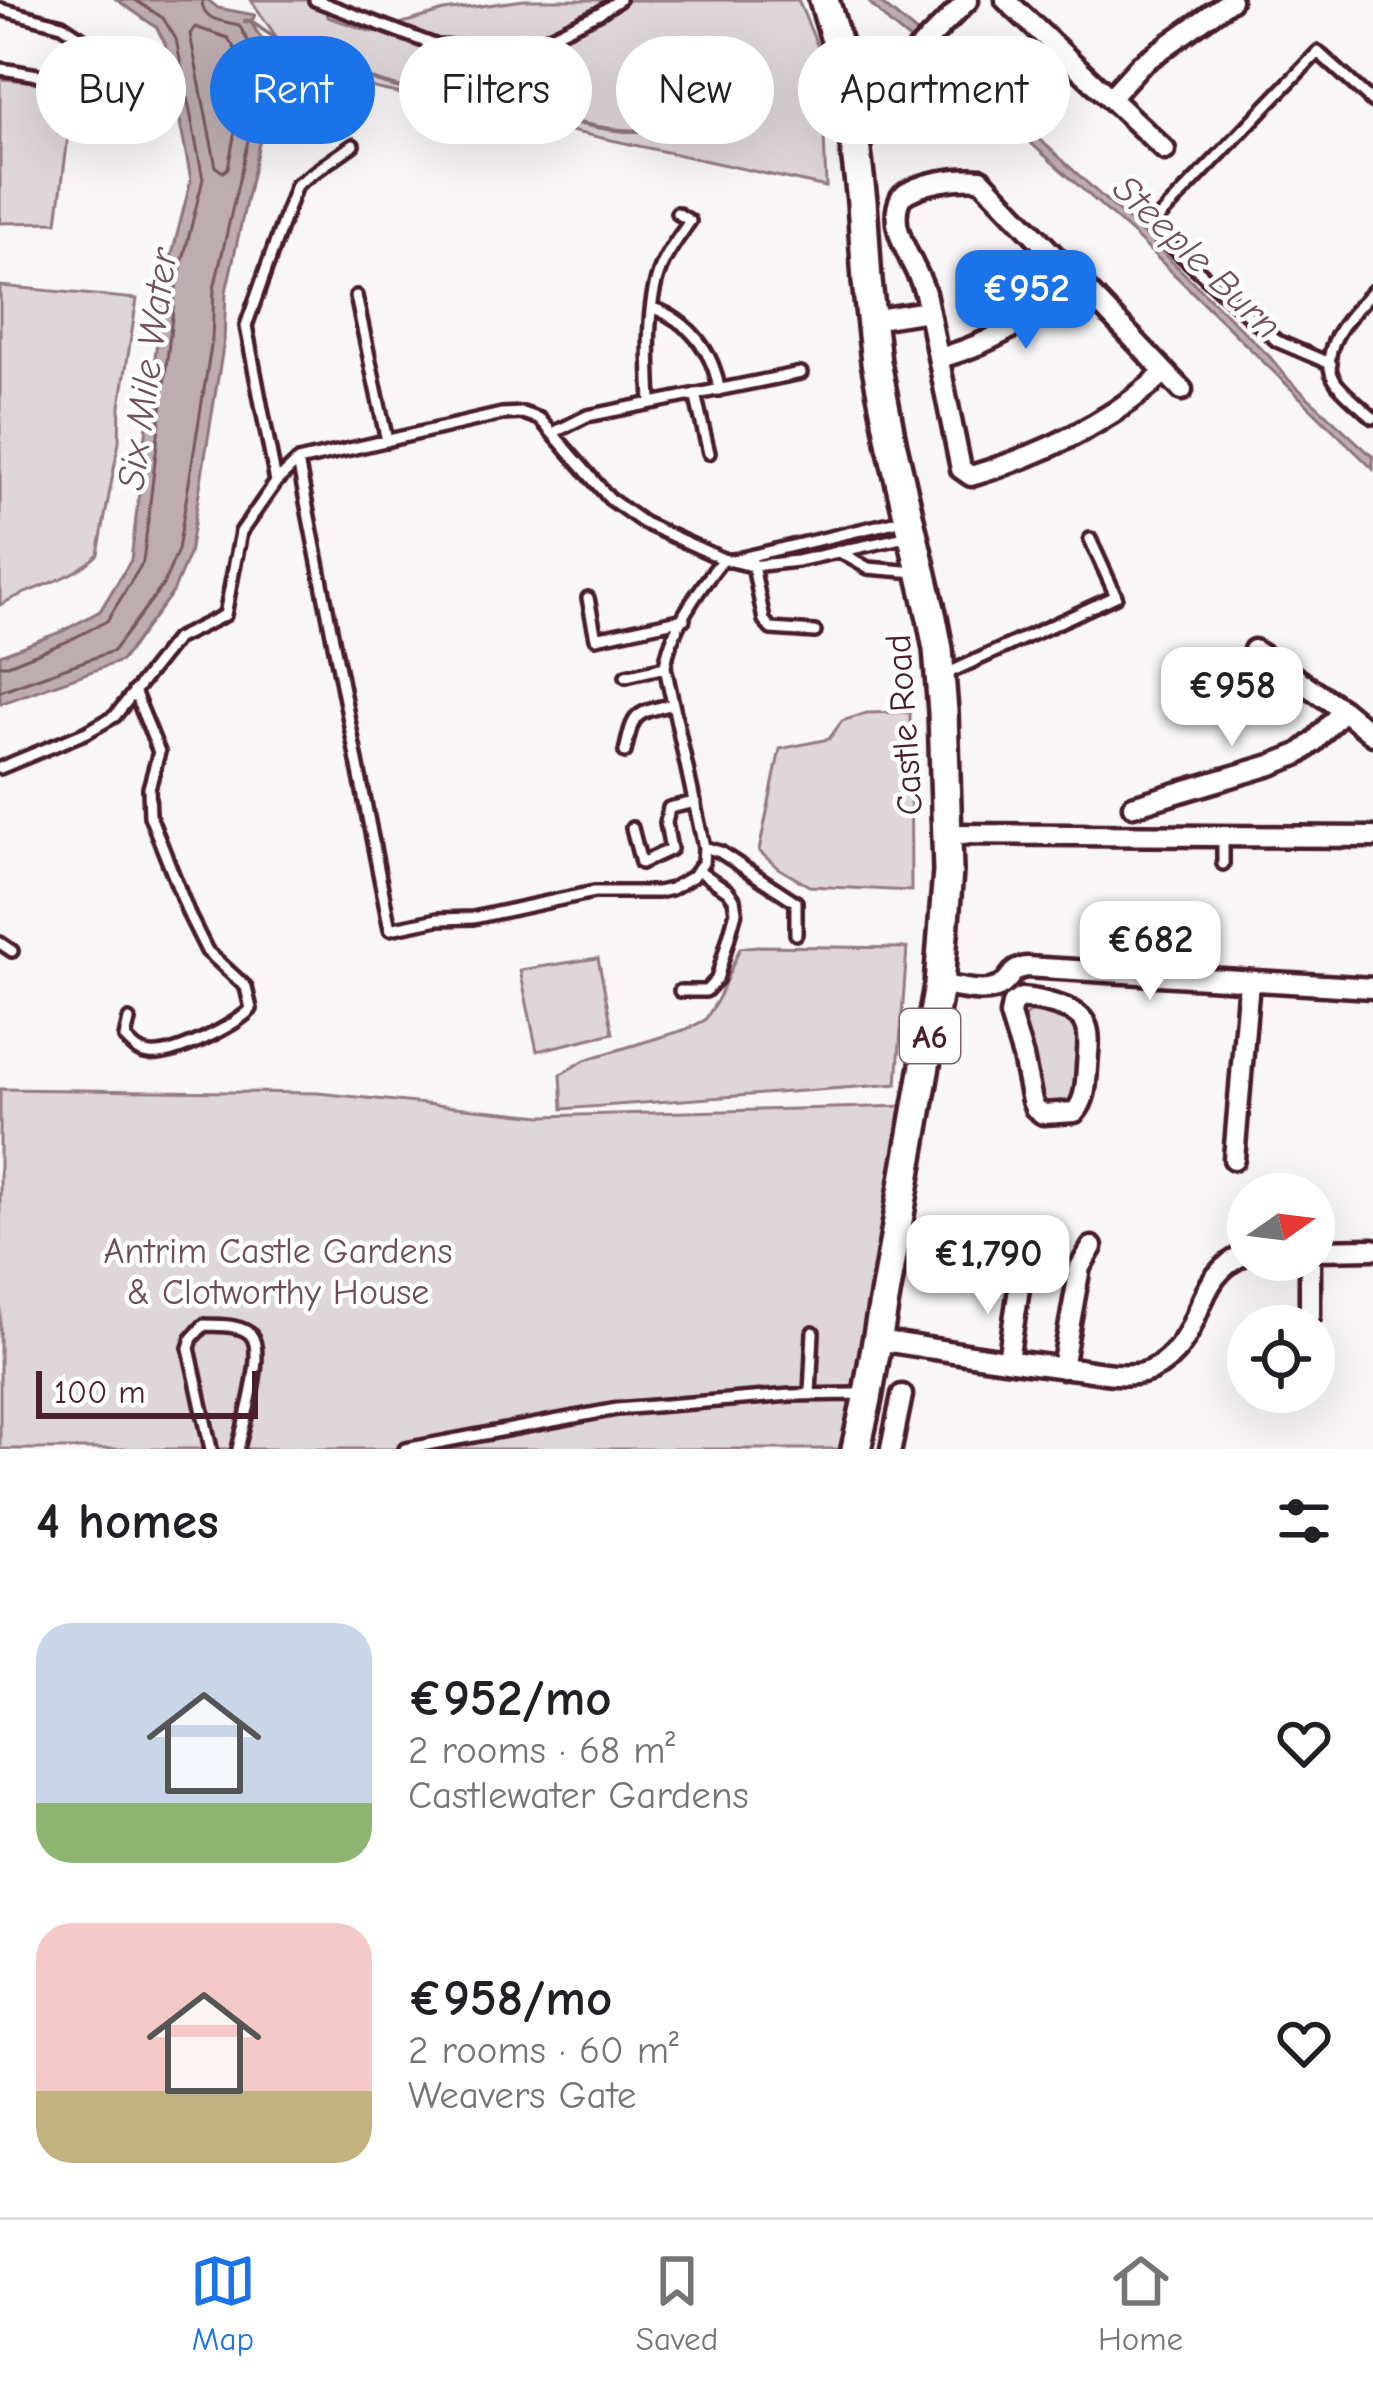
<!DOCTYPE html>
<html lang="en">
<head>
<meta charset="utf-8">
<style>
  body { margin:0; font-family:"Comic Neue",sans-serif; background:#f6f6f6; color:#202124; height:100vh; display:flex; flex-direction:column; font-size:45px; white-space:nowrap }
  * { box-sizing:border-box; margin:0 }
  p { font-size:39px; color:#757577 }
  .icon { flex:none; width:66px; height:66px; fill:none; stroke:currentColor; stroke-width:2; stroke-linecap:round; stroke-linejoin:round }
  .map { position:relative; height:1449px; overflow:hidden }
  .drawer { display:flex; flex-direction:column; background:#fff; flex:1 }
  .drawer>* { flex:none }
  .top-card { position:absolute; left:36px; top:36px; width:1302px; height:108px; display:flex; gap:24px }
  .needle { width:78px; rotate:76deg }
  .tools { position:absolute; left:1227px; top:1173px; display:grid; gap:24px }
  .tools a { display:grid; place-items:center; width:108px; height:108px; border-radius:50%; background:#fff; box-shadow:0 12px 48px #0002; font-size:60px }
  .scale { position:absolute; left:36px; bottom:30px; width:222px; box-sizing:border-box; padding-left:12px; border:6px solid #4a1f2b; border-top:0; font-size:33px; line-height:42px; white-space:nowrap; color:#4a1f2b; -webkit-text-stroke:9px #fff; paint-order:stroke }
  .price { position:absolute; translate:-50% -102px; padding:0 27px; border-radius:24px; background:#fff; color:#222; font-size:39px; line-height:78px; filter:drop-shadow(0 3px 6px #0008) }
  .price::after { content:''; position:absolute; left:50%; top:72px; width:36px; height:27px; margin-left:-18px; background:inherit; clip-path:polygon(0 0,100% 0,50% 100%) }
  .price.active { background:#1a73e8; color:#fff }
  ul { padding:0; list-style:none }
  li { display:flex; align-items:center; gap:36px; height:300px; padding:0 36px }
  li span { display:grid; place-items:center; flex:none; width:336px; height:240px; border-radius:36px; color:#555 }
  li>.icon { margin-inline-start:auto }
  span .icon { width:144px; height:144px; fill:#fffc; stroke-width:1 }
  li b { font-size:51px }
  h2 { display:flex; justify-content:space-between; align-items:center; height:144px; padding:0 36px; font-size:51px }
  .tag { padding:0 42px; border-radius:54px; background:#fff; box-shadow:0 12px 48px #0002; font-size:42px; line-height:108px }
  .tag.active { background:#1a73e8; color:#fff }
  .tab-bar { display:flex; justify-content:space-around; align-items:center; height:168px; border-top:3px solid #e0e0e0; background:#fff; font-size:33px; color:#757577 }
  .tab-bar a { display:grid; justify-items:center; gap:6px }
  .tab-bar .active { color:#1a73e8 }
  .map>svg:first-child { display:block }
  .green { fill:#ded6d9; stroke:#947a82; stroke-width:3 }
  .water { fill:#bdadb0; stroke:#8f747b; stroke-width:3 }
  .lines { fill:none; stroke-linecap:round; stroke-linejoin:round }
  .shore { stroke:#785860; stroke-width:3 }
  .stream { stroke:#8f747b; stroke-width:4.5 }
  .service-casing { stroke:#4a1f2b; stroke-width:18 }
  .minor-casing { stroke:#4a1f2b; stroke-width:27 }
  .primary-casing { stroke:#4a1f2b; stroke-width:36 }
  .service { stroke:#fff; stroke-width:9 }
  .minor { stroke:#fff; stroke-width:18 }
  .primary { stroke:#fff; stroke-width:27 }
  .labels { text-anchor:middle; stroke-width:9; stroke-linejoin:round; paint-order:stroke }
  .shield { fill:#fff; stroke:#80626b; stroke-width:3 }
  .shield-label { font-size:33px; font-weight:bold; fill:#4a1f2b }
  .street-label { font-size:36px; fill:#4a1f2b; stroke:#fff }
  .park-label { font-size:36px; fill:#6f4d56; stroke:#fff }
  .water-label { font-size:39px; font-style:italic; fill:#72515a; stroke:#fff }
</style>
</head>
<body>
<div class="map">
<svg width="1373" height="1449" viewBox="0 0 1373 1449">
  <rect width="100%" height="100%" fill="#f8f6f7"/>
  <filter id="ink" filterUnits="userSpaceOnUse"><feTurbulence type="fractalNoise" baseFrequency=".00833" numOctaves="2"/><feDisplacementMap in="SourceGraphic" scale="24" xChannelSelector="R" yChannelSelector="G"/><feConvolveMatrix kernelMatrix="1 2 1 2 8 2 1 2 1" color-interpolation-filters="sRGB"/></filter>
  <g filter="url(#ink)">
    <path class="green" d="M 251,0 L 325,0 L 328,17 L 372,32 L 444,11 L 524,0 L 798,0 L 821,54 L 826,187 L 374,88 L 284,48 Z
      M 0,79 L 75,84 L 57,222 L 0,223 Z
      M 0,286 L 137,299 L 120,406 L 119,442 L 98,554 C 74,580 31,587 0,605 Z
      M 910,712 L 911,891 L 809,886 L 778,868 L 759,851 L 780,749 L 829,739 L 842,721 L 867,713 Z
      M 757,946 L 907,948 L 897,1084 L 563,1109 L 561,1074 L 585,1060 L 687,1029 L 705,1020 L 718,999 L 740,948 Z
      M 598,958 L 613,1033 L 537,1051 L 520,970 Z
      M 1034,1011 L 1071,1015 L 1084,1027 L 1075,1104 L 1047,1105 L 1041,1098 L 1024,1022 L 1025,1015 Z
      M 0,1089 L 318,1093 L 542,1116 L 906,1106 L 843,1449 L 0,1449 Z"/>
    <path class="water" d="M 117,0 L 208,0 L 218,8 L 255,15 L 251,22 C 270,60 318,80 353,101 L 339,124 L 288,91 L 275,88 L 271,82 L 269,72 L 262,82 L 289,124 L 260,139 L 226,292 L 224,341 L 189,554 L 173,592 L 121,661 L 0,704 L 0,655 L 63,631 L 100,611 L 131,560 L 163,290 L 191,180 L 165,43 L 156,27 Z
      M 867,0 L 877,0 L 987,91 L 1155,245 L 1270,357 L 1289,380 L 1373,457 L 1373,469 L 1135,236 L 978,96 L 890,24 Z"/>
    <g class="lines">
      <path class="shore" d="M 195,27 L 228,38 L 242,60 L 236,86 L 247,113 L 235,131 L 228,168 L 223,172 L 216,167 L 190,34 Z
        M 0,665 L 8,665 L 68,641 L 107,621 L 143,562 L 175,292 L 203,179 L 176,39 L 163,18 L 135,0
        M 0,691 L 113,651 L 163,585 L 178,550 L 212,340 L 214,289 L 249,136 L 269,117 L 250,84 L 255,71 L 263,63 L 263,57 L 250,45 L 239,25 C 222,21 202,21 202,0"/>
      <path class="stream" d="M 245,21 L 251,21 C 336,85 453,100 554,118 C 578,123 621,134 644,130 C 674,124 718,65 732,39"/>
      <defs>
        <path id="service" d="M 315,0 L 437,46 L 522,50 L 599,13 L 619,0
          M 0,9 L 62,25 L 97,48 L 119,89
          M 0,69 C 40,74 78,84 119,89
          M 1373,291 C 1352,313 1313,351 1337,384 C 1347,396 1361,407 1373,418
          M 356,296 L 387,441
          M 653,308 C 689,321 714,352 719,390
          M 1331,364 L 1277,341 L 1150,227 L 1318,52 L 1373,102
          M 695,394 L 709,453
          M 651,401 C 649,361 645,297 664,261 C 671,247 681,234 690,221 L 677,213
          M 553,433 L 587,416 L 801,373
          M 298,461 L 390,929 L 438,919 L 473,918 L 594,892 L 658,892 L 671,889 L 692,877 L 703,863 L 704,847 L 665,667 C 670,629 699,589 723,559
          M 276,482 L 246,326 L 296,185 L 353,145
          M 838,551 L 868,568 L 916,572
          M 733,560 L 903,520
          M 752,561 L 764,620 L 771,629 L 815,632
          M 588,598 L 596,638 L 684,619
          M 944,675 L 1116,596 L 1090,539
          M 626,676 L 665,667
          M 625,752 C 634,712 633,714 673,704
          M 0,768 L 87,732 L 115,716 L 176,639 L 225,615 L 241,532 L 276,482 L 298,461 L 502,414 L 523,413 L 540,419 L 610,499 L 644,523 L 723,559 L 752,566 L 797,561 L 910,536
          M 632,828 L 641,863 L 671,849 L 666,823 L 669,808 L 695,802
          M 1223,837 L 1223,864
          M 704,847 L 720,852 L 796,902 L 796,934
          M 0,943 L 12,951
          M 680,991 L 706,991 L 717,979 L 736,912 L 734,899 L 728,891 L 698,870
          M 129,1020 L 125,1038 C 133,1046 138,1053 150,1054 C 173,1057 235,1026 251,1009 L 246,987 L 207,951 L 190,917 L 150,816 L 149,788 L 159,752 L 134,691
          M 810,1394 L 813,1332
          M 211,1449 L 189,1348 L 192,1338 L 204,1325 C 218,1326 241,1324 251,1335 C 266,1353 243,1426 238,1449
          M 405,1449 L 617,1409 L 791,1395 L 855,1394 L 862,1397"/>
        <path id="minor" d="M 1006,0 L 1165,150
          M 847,77 L 889,68 L 911,57 L 968,0
          M 1110,98 L 1140,65 L 1231,0
          M 871,320 L 928,311
          M 939,358 C 992,344 1036,317 1077,280
          M 1165,372 C 1111,423 1041,455 971,476 L 961,469 L 925,293 C 916,262 885,229 901,197 C 919,182 958,177 981,179 L 1182,390
          M 1254,650 L 1343,710 L 1373,735
          M 1133,806 L 1271,765 L 1299,754 L 1315,741 L 1343,710
          M 947,834 L 1373,837
          M 939,985 C 957,986 986,997 1002,985 C 1014,976 1008,971 1026,967 L 1373,988
          M 1021,998 C 1035,999 1047,1002 1059,1006 C 1095,1017 1089,1035 1087,1067 C 1086,1083 1086,1100 1075,1112 L 1043,1114 L 1035,1108 L 1032,1101 L 1023,1057 L 1010,1015 L 1012,1004 Z
          M 1234,1159 L 1249,981
          M 1314,1250 L 1373,1249
          M 1310,1260 L 1310,1316
          M 878,1340 C 944,1350 1011,1363 1078,1369 C 1099,1372 1122,1377 1143,1373 C 1155,1370 1166,1362 1174,1353 C 1205,1319 1197,1273 1248,1253
          M 1008,1360 L 1020,1282
          M 1062,1368 L 1080,1267 L 1092,1247
          M 891,1449 L 902,1395"/>
        <path id="primary" d="M 824,0 L 847,77 L 862,201 L 867,281 L 876,362 L 892,446 L 932,618 L 938,649 L 943,712 L 948,871 L 939,985 L 867,1399 L 856,1449"/>
      </defs>
      <use href="#service" class="service-casing"/>
      <use href="#minor" class="minor-casing"/>
      <use href="#primary" class="primary-casing"/>
      <use href="#service" class="service"/>
      <use href="#minor" class="minor"/>
      <use href="#primary" class="primary"/>
    </g>
  </g>
  <g class="labels">
    <rect class="shield" x="900" y="1009" width="60" height="54" rx="9"/>
    <g class="shield-label">
      <text x="930" y="1048">A6</text>
    </g>
    <g class="street-label">
      <text transform="translate(903 725) rotate(-94)" y="13">Castle Road</text>
    </g>
    <g class="park-label">
      <text x="278" y="1263">Antrim Castle Gardens<tspan x="278" dy="41">&amp; Clotworthy House</tspan></text>
    </g>
    <g class="water-label">
      <text transform="translate(1198 256) rotate(44)" y="14">Steeple Burn</text>
      <text transform="translate(146 369) rotate(-82)" y="14">Six Mile Water</text>
    </g>
  </g>
</svg>
<div class="tools">
<a><svg class="needle" viewBox="-14 -14 28 28"><path d="M0-13l5 13h-10z" fill="#e53935"/><path d="M0 13l5-13h-10z" fill="#757577"/></svg></a>
<a><svg class="icon" aria-label="locate" viewBox="0 0 24 24"><circle cx="12" cy="12" r="6"/><path d="M12 2v4M12 18v4M2 12h4M18 12h4"/></svg></a>
</div>
<div class="scale">100 m</div>
<b class="price active" style="left:1026px;top:352px">€952</b>
<b class="price" style="left:1232px;top:749px">€958</b>
<b class="price" style="left:1150px;top:1003px">€682</b>
<b class="price" style="left:988px;top:1317px">€1,790</b>
<div class="top-card">
<a class="tag">Buy</a>
<a class="tag active">Rent</a>
<a class="tag">Filters</a>
<a class="tag">New</a>
<a class="tag">Apartment</a>
</div>
</div>
<section class="drawer">
<h2>4 homes<svg class="icon" aria-label="filters" viewBox="0 0 24 24"><path d="M4 7h16M4 17h16"/><circle cx="9" cy="7" r="2"/><circle cx="15" cy="17" r="2"/></svg></h2>
<ul>
<li><span style="background:linear-gradient(#c9d6e8 75%,#8fb573 0)"><svg class="icon" aria-label="home" viewBox="0 0 24 24"><path d="M3 11l9-7 9 7M6 9v11h12V9"/></svg></span><div><b>€952/mo</b><p>2 rooms · 68 m²</p><p>Castlewater Gardens</p></div><svg class="icon" aria-label="heart" viewBox="0 0 24 24"><path d="M12 20l-8-8c-3-5 5-10 8-4 3-6 11-1 8 4z"/></svg></li>
<li><span style="background:linear-gradient(#f6c9c9 70%,#c2b280 0)"><svg class="icon" aria-label="home" viewBox="0 0 24 24"><path d="M3 11l9-7 9 7M6 9v11h12V9"/></svg></span><div><b>€958/mo</b><p>2 rooms · 60 m²</p><p>Weavers Gate</p></div><svg class="icon" aria-label="heart" viewBox="0 0 24 24"><path d="M12 20l-8-8c-3-5 5-10 8-4 3-6 11-1 8 4z"/></svg></li>
</ul>
</section>
<nav class="tab-bar">
<a class="active"><svg class="icon" aria-label="map" viewBox="0 0 24 24"><path d="M3 6l6-2 6 2 6-2v14l-6 2-6-2-6 2zM9 4v14M15 6v14"/></svg>Map</a>
<a><svg class="icon" aria-label="saved" viewBox="0 0 24 24"><path d="M7 4h10v16l-5-4-5 4z"/></svg>Saved</a>
<a><svg class="icon" aria-label="home" viewBox="0 0 24 24"><path d="M3 11l9-7 9 7M6 9v11h12V9"/></svg>Home</a>
</nav>
</body>
</html>
